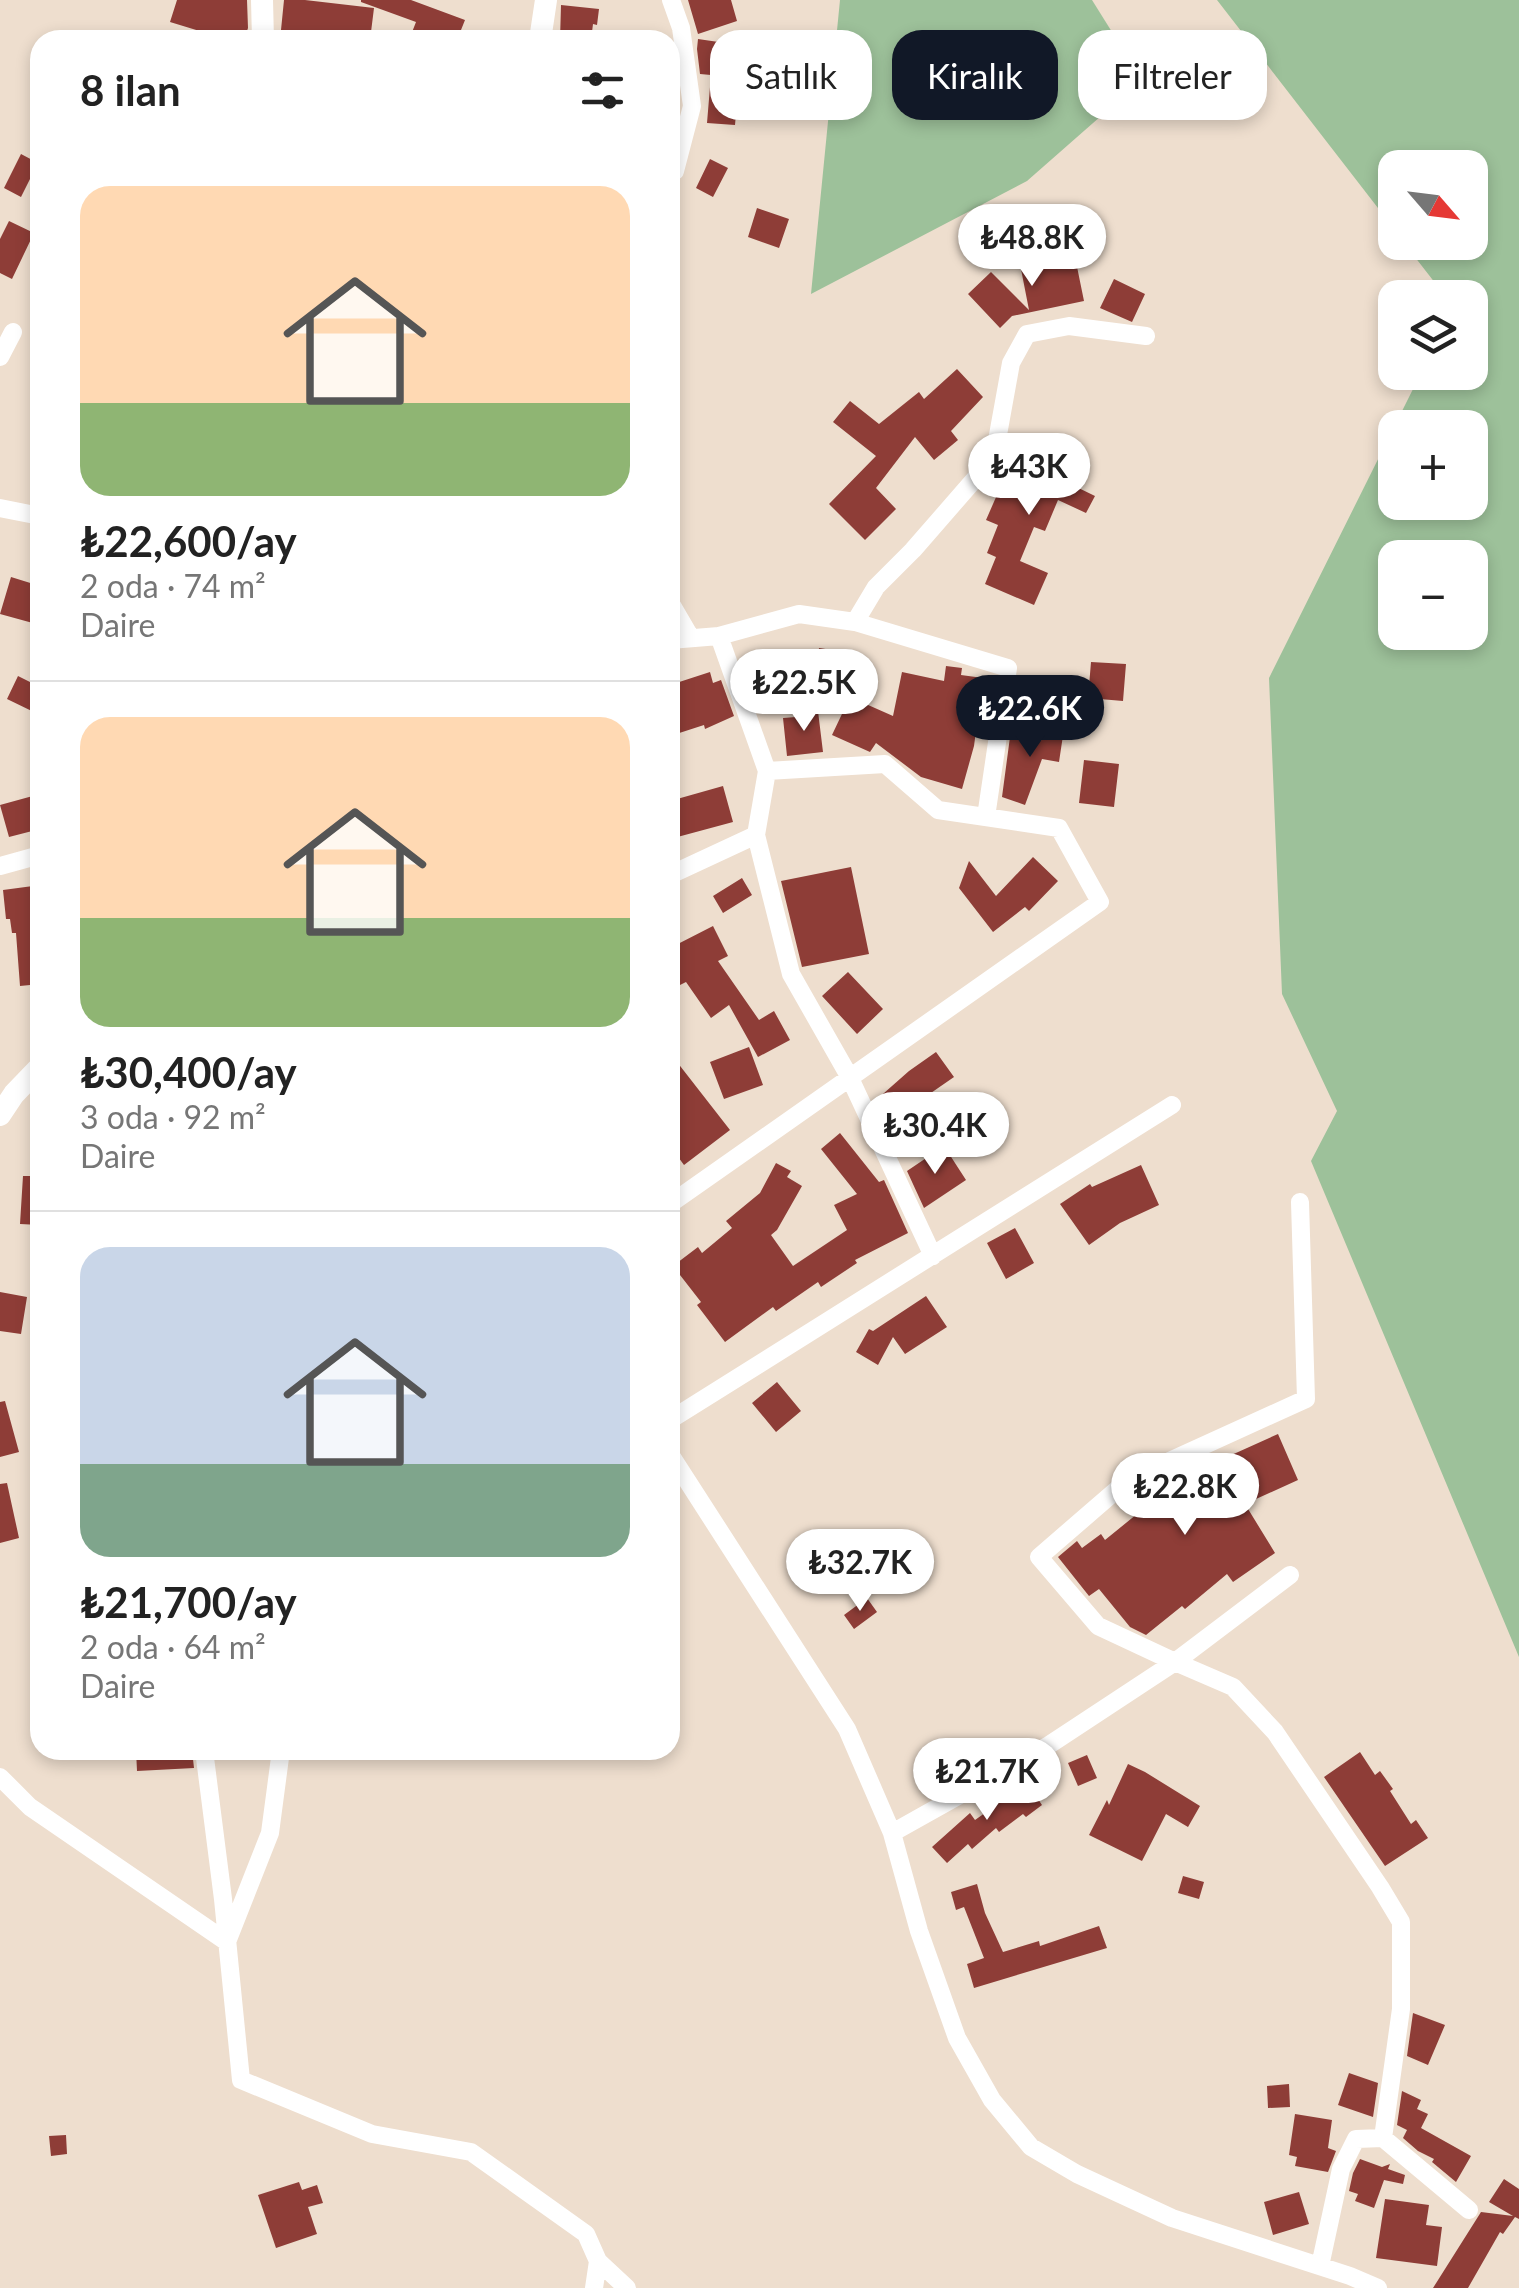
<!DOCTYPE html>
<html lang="tr">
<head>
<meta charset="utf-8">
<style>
  body { margin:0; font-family:Lato,sans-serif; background:#f6f6f6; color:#222; height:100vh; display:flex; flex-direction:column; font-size:38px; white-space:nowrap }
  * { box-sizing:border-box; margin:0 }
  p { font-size:32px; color:#767676 }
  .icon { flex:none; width:55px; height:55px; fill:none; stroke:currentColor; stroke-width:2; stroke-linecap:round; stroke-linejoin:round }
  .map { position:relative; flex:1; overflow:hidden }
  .drawer { position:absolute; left:30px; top:30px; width:650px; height:1730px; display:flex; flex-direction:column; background:#fff; border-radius:30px; box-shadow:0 5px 15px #0003 }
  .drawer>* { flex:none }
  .banner { position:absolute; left:710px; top:30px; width:658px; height:90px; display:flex; gap:20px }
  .needle { width:65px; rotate:118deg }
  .fabs { position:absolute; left:1378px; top:150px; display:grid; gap:20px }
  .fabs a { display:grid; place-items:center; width:110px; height:110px; border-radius:20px; background:#fff; box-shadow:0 5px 15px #0003; font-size:50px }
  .price { position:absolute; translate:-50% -85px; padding:0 22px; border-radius:35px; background:#fff; color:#222; font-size:32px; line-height:65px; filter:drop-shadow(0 2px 5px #0008) }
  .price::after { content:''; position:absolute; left:50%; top:60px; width:30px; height:22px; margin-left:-15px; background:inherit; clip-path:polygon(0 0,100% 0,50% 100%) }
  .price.active { background:#111827; color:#fff }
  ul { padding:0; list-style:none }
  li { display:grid; align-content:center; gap:20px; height:530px; padding:0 50px }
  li+li { border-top:2px solid #e0e0e0 }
  li span { display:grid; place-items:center; height:310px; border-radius:30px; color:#555 }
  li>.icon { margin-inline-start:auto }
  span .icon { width:180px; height:180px; fill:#fffc; stroke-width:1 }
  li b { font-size:42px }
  h2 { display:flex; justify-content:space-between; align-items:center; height:120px; padding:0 50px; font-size:42px }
  .pill { padding:0 35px; border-radius:30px; background:#fff; box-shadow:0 5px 15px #0003; font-size:35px; line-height:90px }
  .pill.active { background:#111827; color:#fff }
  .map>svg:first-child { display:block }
  .green { fill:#9dc19a; fill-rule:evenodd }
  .building { fill:#8e3d37 }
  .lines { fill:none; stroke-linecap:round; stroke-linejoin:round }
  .minor { stroke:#fff; stroke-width:18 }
  .tertiary { stroke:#fff; stroke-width:22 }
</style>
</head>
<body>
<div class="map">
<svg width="1519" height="2288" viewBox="0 0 1519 2288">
  <rect width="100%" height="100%" fill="#eedece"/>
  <path class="green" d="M 840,0 L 1092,0 L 1142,80 L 1027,181 L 811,294 Z
    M 1217,0 L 1519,0 L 1519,1657 L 1311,1161 L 1337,1111 L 1282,994 L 1269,678 L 1421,373 L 1470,372 L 1470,298 L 1446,297 L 1404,243 L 1470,242 L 1470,168 L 1395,168 L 1395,230 ZM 1395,428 L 1470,428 L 1470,502 L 1395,502 ZM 1395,558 L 1470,558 L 1470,632 L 1395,632 Z"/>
  <path class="building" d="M 177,0 L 247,0 L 248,28 L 244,40 L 229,40 L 170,22 Z
    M 284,0 L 305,0 L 374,8 L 370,40 L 304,34 L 303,40 L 280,40 Z
    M 361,0 L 411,0 L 465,20 L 457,40 L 409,40 L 416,22 L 361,2 Z
    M 688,0 L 731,0 L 737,21 L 698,34 Z
    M 561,5 L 599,9 L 597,25 L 593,24 L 591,40 L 560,40 Z
    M 698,39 L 739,45 L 733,90 L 738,91 L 735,125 L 707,123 L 711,75 L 700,74 L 697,49 Z
    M 21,154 L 38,163 L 21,197 L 4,188 Z
    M 710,159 L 728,168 L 713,197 L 696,188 Z
    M 757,208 L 789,219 L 779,248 L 748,237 Z
    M 9,221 L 34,233 L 12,279 L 0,273 L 0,239 Z
    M 1074,252 L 1084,301 L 1012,316 L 1000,328 L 968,294 L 991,272 L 1029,310 L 1020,264 Z
    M 1114,279 L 1145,294 L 1132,322 L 1100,308 Z
    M 957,369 L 983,397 L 951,431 L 958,440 L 934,460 L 915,437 L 876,488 L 896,509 L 865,540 L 829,504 L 876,456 L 833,422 L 850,401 L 879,424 L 919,392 L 924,399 Z
    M 1040,435 L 1074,455 L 1060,479 L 1095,496 L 1086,513 L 1058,500 L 1045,531 L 1034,527 L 1020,561 L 1048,573 L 1034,605 L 985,584 L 996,557 L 987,553 L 998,525 L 986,520 L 1000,488 L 1008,491 Z
    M 11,577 L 40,586 L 40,625 L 0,614 Z
    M 819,648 L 845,652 L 841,681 L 815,677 Z
    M 781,656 L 795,686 L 757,705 L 745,673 Z
    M 1091,662 L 1126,664 L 1123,701 L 1088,698 Z
    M 946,666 L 962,668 L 961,675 L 983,678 L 974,746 L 962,789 L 921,777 L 876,743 L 870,752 L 832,735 L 850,697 L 893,716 L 902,672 L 944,681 Z
    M 710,672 L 713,683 L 721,680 L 734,716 L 705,729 L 704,725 L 670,736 L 670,685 Z
    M 18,676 L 40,687 L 40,715 L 7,699 Z
    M 811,703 L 817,703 L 823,752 L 787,756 L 783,718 L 809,716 Z
    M 1045,719 L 1065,722 L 1059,762 L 1042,759 L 1025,805 L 1002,797 L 1010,737 L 1041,741 Z
    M 1084,760 L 1119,764 L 1114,807 L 1079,803 Z
    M 723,786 L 733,822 L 670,839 L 670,801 Z
    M 40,794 L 40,829 L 9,837 L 0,805 Z
    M 1033,857 L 1058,881 L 1029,911 L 1025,907 L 993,932 L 959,888 L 969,861 L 996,896 Z
    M 851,867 L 869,954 L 802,967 L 781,881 Z
    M 742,878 L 752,895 L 723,913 L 713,896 Z
    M 33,886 L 37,916 L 40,916 L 40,984 L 20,986 L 16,933 L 12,933 L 10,919 L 6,919 L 3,890 Z
    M 713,926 L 728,956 L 718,961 L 759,1020 L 774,1011 L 790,1040 L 758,1057 L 729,1005 L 711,1018 L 686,982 L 670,990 L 670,948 Z
    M 848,972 L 883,1009 L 857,1034 L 822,996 Z
    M 749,1047 L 763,1085 L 724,1099 L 710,1062 Z
    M 936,1052 L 954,1077 L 915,1104 L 923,1113 L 898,1136 L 882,1116 L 875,1101 L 909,1071 Z
    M 670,1053 L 730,1130 L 684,1165 L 670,1146 Z
    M 840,1133 L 879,1182 L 884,1180 L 908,1233 L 855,1260 L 857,1263 L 821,1287 L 818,1282 L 776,1311 L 773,1307 L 725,1342 L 697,1305 L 701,1302 L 673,1266 L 698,1247 L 702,1253 L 732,1228 L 726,1221 L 760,1193 L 776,1163 L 791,1171 L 787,1177 L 802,1186 L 777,1230 L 771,1235 L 793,1266 L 847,1230 L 834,1205 L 857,1194 L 821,1149 Z
    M 944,1146 L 966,1180 L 924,1208 L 907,1171 Z
    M 1141,1165 L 1159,1205 L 1120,1223 L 1089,1245 L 1060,1204 L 1090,1184 L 1092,1187 Z
    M 23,1176 L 40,1176 L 40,1225 L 20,1224 Z
    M 1015,1228 L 1034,1263 L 1006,1279 L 987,1243 Z
    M 0,1292 L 27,1297 L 21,1334 L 0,1331 Z
    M 926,1296 L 947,1327 L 905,1354 L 893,1337 L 878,1365 L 856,1352 L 869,1329 L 873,1331 Z
    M 777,1382 L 801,1411 L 776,1432 L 752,1403 Z
    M 5,1401 L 19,1452 L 0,1457 L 0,1402 Z
    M 1278,1434 L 1298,1480 L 1245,1504 L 1275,1553 L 1233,1582 L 1227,1574 L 1185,1609 L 1182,1606 L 1146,1635 L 1130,1627 L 1099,1589 L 1089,1596 L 1058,1557 L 1077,1541 L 1082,1548 L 1101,1534 L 1105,1540 L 1137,1514 L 1135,1511 L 1159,1492 L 1206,1465 L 1207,1466 Z
    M 7,1483 L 19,1538 L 0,1543 L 0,1484 Z
    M 867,1598 L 877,1612 L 854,1629 L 844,1615 Z
    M 136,1750 L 192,1750 L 194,1768 L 137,1771 Z
    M 1360,1752 L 1375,1775 L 1380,1771 L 1393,1789 L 1390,1791 L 1411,1824 L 1416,1820 L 1428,1838 L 1385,1866 L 1324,1777 Z
    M 1087,1755 L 1097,1778 L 1078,1786 L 1068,1763 Z
    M 1128,1764 L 1145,1772 L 1200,1806 L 1188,1827 L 1166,1814 L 1142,1861 L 1089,1835 L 1107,1800 L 1109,1805 Z
    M 1027,1783 L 1042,1805 L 1026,1817 L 1023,1814 L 999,1832 L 996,1828 L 972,1849 L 968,1844 L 947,1863 L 932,1847 L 970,1813 L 975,1820 Z
    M 1183,1876 L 1204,1882 L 1199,1899 L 1178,1893 Z
    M 977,1884 L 985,1913 L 1003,1952 L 1039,1941 L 1040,1946 L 1099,1926 L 1107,1948 L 974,1988 L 967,1964 L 984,1958 L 964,1907 L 956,1910 L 951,1892 Z
    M 1413,2013 L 1445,2025 L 1428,2065 L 1407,2056 Z
    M 1349,2073 L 1378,2083 L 1373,2117 L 1338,2105 Z
    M 1289,2084 L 1290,2107 L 1268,2108 L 1267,2086 Z
    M 1402,2091 L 1421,2100 L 1417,2109 L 1428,2114 L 1421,2128 L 1471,2156 L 1456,2182 L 1432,2162 L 1434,2159 L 1418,2151 L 1403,2138 L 1407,2130 L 1397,2125 Z
    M 1295,2114 L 1332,2120 L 1328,2148 L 1336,2151 L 1328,2172 L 1295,2166 L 1297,2157 L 1289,2155 Z
    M 66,2135 L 67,2154 L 51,2156 L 49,2136 Z
    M 1360,2159 L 1382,2167 L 1390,2164 L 1388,2169 L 1405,2175 L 1403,2184 L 1384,2180 L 1374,2208 L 1355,2201 L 1358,2194 L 1349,2191 L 1353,2173 Z
    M 1504,2179 L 1519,2189 L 1519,2219 L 1515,2217 L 1503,2234 L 1500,2232 L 1468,2288 L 1433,2288 L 1481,2212 L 1513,2216 L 1489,2202 Z
    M 299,2182 L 302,2190 L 317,2185 L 323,2203 L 308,2207 L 317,2234 L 276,2248 L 258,2195 Z
    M 1299,2192 L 1309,2224 L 1273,2235 L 1264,2202 Z
    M 1385,2199 L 1429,2205 L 1426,2225 L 1442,2227 L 1437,2266 L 1376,2258 Z"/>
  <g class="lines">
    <path class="minor" d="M 670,172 L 675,171 L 692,106 L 681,28 L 671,0
      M 0,357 L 13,332
      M 0,508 L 40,516
      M 670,602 L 691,638
      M 855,622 L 876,587 L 913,550 L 994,457 L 1011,363 L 1027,334 L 1069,326 L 1146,336
      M 719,636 L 767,771
      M 670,640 L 719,636 L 799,614 L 855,622 L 1008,668 L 986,817
      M 756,835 L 791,974 L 849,1076 L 933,1256
      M 0,866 L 40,855
      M 670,875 L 756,835 L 767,771 L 885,764 L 938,810 L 1059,828 L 1100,902 L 670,1204
      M 670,1420 L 1172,1105
      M 670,1454 L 847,1729 L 892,1833 L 919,1931 L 957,2038 L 992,2100 L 1031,2147 L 1077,2174 L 1172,2218 L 1350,2276 L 1378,2288
      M 1290,1575 L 1175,1662 L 1098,1626 L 1039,1557 L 1128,1480 L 1306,1399 L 1300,1202
      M 204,1750 L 223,1899 L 241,2080 L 372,2134 L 471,2152 L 586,2234 L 598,2261 L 594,2288
      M 0,1777 L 30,1807 L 227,1942 L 270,1833 L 281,1750
      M 892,1833 L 1049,1745 L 1175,1662 L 1233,1687 L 1275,1732 L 1380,1887 L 1401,1922 L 1401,2009 L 1383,2138 L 1356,2139 L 1341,2169 L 1320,2266
      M 1383,2138 L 1469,2210
      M 598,2261 L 627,2288"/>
    <path class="tertiary" d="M 262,0 L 263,40
      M 540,40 L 546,0
      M 0,1115 L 14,1094 L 40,1067"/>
  </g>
</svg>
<div class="fabs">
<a><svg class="needle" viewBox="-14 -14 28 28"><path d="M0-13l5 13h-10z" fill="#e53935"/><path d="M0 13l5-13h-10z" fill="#767676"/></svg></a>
<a><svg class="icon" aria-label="layers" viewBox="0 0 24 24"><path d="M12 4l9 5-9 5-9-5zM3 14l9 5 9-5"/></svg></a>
<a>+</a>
<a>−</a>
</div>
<b class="price" style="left:1032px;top:289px">₺48.8K</b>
<b class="price" style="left:1029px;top:518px">₺43K</b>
<b class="price" style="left:804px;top:734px">₺22.5K</b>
<b class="price active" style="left:1030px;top:760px">₺22.6K</b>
<b class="price" style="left:935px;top:1177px">₺30.4K</b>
<b class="price" style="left:1185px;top:1538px">₺22.8K</b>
<b class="price" style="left:860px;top:1614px">₺32.7K</b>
<b class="price" style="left:987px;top:1823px">₺21.7K</b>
<div class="banner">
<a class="pill">Satılık</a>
<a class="pill active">Kiralık</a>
<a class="pill">Filtreler</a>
</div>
<section class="drawer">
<h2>8 ilan<svg class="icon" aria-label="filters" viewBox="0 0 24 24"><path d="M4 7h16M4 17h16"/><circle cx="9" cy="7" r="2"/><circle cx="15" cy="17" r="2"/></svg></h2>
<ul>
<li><span style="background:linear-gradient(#ffd9b3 70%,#8fb573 0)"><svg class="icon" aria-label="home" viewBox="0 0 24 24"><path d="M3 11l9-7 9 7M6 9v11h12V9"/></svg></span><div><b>₺22,600/ay</b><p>2 oda · 74 m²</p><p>Daire</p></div></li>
<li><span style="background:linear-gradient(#ffd9b3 65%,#8fb573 0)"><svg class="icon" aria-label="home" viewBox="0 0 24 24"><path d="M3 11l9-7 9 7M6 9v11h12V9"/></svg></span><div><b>₺30,400/ay</b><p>3 oda · 92 m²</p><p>Daire</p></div></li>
<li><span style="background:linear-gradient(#c9d6e8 70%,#7fa58c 0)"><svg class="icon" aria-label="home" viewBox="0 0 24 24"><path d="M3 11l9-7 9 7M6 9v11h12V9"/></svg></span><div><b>₺21,700/ay</b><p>2 oda · 64 m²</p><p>Daire</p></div></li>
</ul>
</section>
</div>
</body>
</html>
